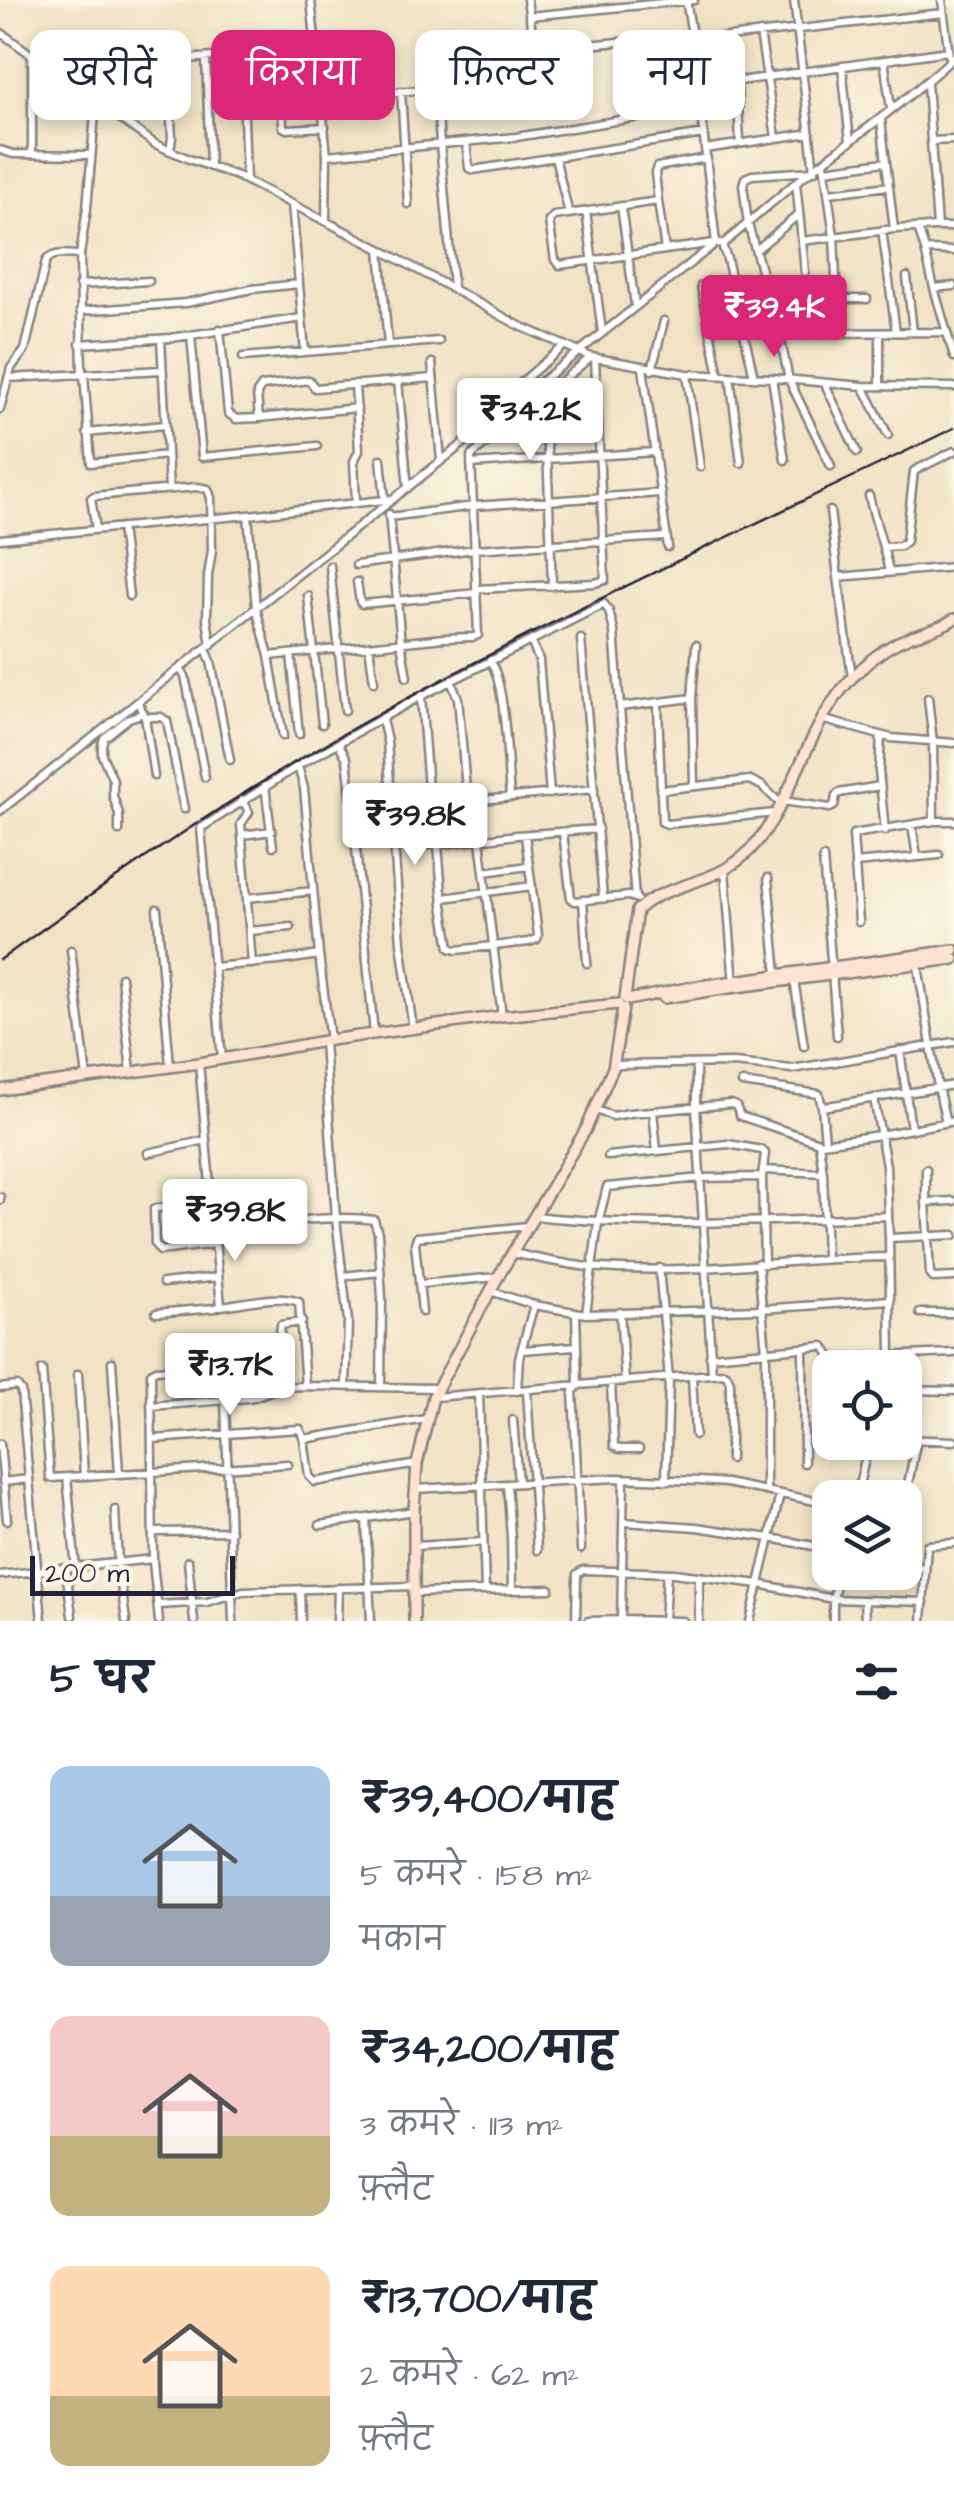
<!DOCTYPE html>
<html lang="hi">
<head>
<meta charset="utf-8">
<style>
  body { margin:0; font-family:"Architects Daughter","Playpen Sans Deva",sans-serif; background:#f2f2f3; color:#1f2937; height:100vh; display:flex; flex-direction:column; font-size:38px; white-space:nowrap }
  * { box-sizing:border-box; margin:0 }
  p { font-size:32px; color:#747a83 }
  .icon { flex:none; width:55px; height:55px; fill:none; stroke:currentColor; stroke-width:2; stroke-linecap:round; stroke-linejoin:round }
  .map { position:relative; height:1621px; overflow:hidden }
  .panel { display:flex; flex-direction:column; background:#fff; flex:1 }
  .panel>* { flex:none }
  .top-card { position:absolute; left:30px; top:30px; width:895px; height:90px; display:flex; gap:20px }
  .fabs { position:absolute; left:812px; top:1350px; display:grid; gap:20px }
  .fabs a { display:grid; place-items:center; width:110px; height:110px; border-radius:20px; background:#fff; box-shadow:0 5px 15px #0003; font-size:50px }
  .scale { position:absolute; left:30px; bottom:25px; width:205px; box-sizing:border-box; padding-left:10px; border:5px solid #22223b; border-top:0; font-size:28px; line-height:35px; white-space:nowrap; color:#22223b; -webkit-text-stroke:8px #fcf5e5; paint-order:stroke }
  .price { position:absolute; translate:-50% -85px; padding:0 22px; border-radius:10px; background:#fff; color:#222; font-size:32px; line-height:65px; filter:drop-shadow(0 2px 5px #0008) }
  .price::after { content:''; position:absolute; left:50%; top:60px; width:30px; height:22px; margin-left:-15px; background:inherit; clip-path:polygon(0 0,100% 0,50% 100%) }
  .price.active { background:#db2777; color:#fff }
  ul { padding:0; list-style:none }
  li { display:flex; align-items:center; gap:30px; height:250px; padding:0 50px }
  li span { display:grid; place-items:center; flex:none; width:280px; height:200px; border-radius:20px; color:#555 }
  li>.icon { margin-inline-start:auto }
  span .icon { width:120px; height:120px; fill:#fffc; stroke-width:1 }
  li b { font-size:42px }
  h2 { display:flex; justify-content:space-between; align-items:center; height:120px; padding:0 50px; font-size:42px }
  .pill { padding:0 35px; border-radius:20px; background:#fff; box-shadow:0 5px 15px #0003; font-size:35px; line-height:90px }
  .pill.active { background:#db2777; color:#fff }
  .map>svg:first-child { display:block }
  .lines { fill:none; stroke-linecap:round; stroke-linejoin:round }
  .street-casing { stroke:#89827f; stroke-width:11 }
  .secondary-casing { stroke:#89827f; stroke-width:14 }
  .street { stroke:#fff; stroke-width:6 }
  .secondary { stroke:#fee3d2; stroke-width:9 }
  .rail { stroke:#22223b; stroke-width:2.5 }
</style>
</head>
<body>
<div class="map">
<svg width="954" height="1621" viewBox="0 0 954 1621">
  <rect width="100%" height="100%" fill="#fcf5e5"/>
  <filter id="ink" filterUnits="userSpaceOnUse"><feTurbulence type="fractalNoise" baseFrequency=".01" numOctaves="2"/><feDisplacementMap in="SourceGraphic" scale="20" xChannelSelector="R" yChannelSelector="G"/><feConvolveMatrix kernelMatrix="1 2 1 2 8 2 1 2 1" color-interpolation-filters="sRGB"/></filter>
  <filter id="wash" filterUnits="userSpaceOnUse"><feTurbulence type="fractalNoise" baseFrequency=".0048" numOctaves="4" result="noise"/><feDisplacementMap in="SourceGraphic" scale="40" xChannelSelector="R" yChannelSelector="G"/><feGaussianBlur stdDeviation="2.25" result="paint"/><feColorMatrix in="noise" values="0 0 0 0 0 0 0 0 0 0 0 0 0 0 0 0 0 1.4 0 .05"/><feComposite in="paint" operator="in"/></filter>
  <g filter="url(#wash)">
    <rect width="100%" height="100%" fill="#f0e2c3"/>
  </g>
  <g filter="url(#ink)">
    <g class="lines">
      <defs>
        <path id="street" d="M 311,0 L 327,155 L 326,220
          M 527,0 L 535,50 L 692,35
          M 686,0 L 692,35 L 716,243 L 722,245 L 727,259 L 754,377
          M 794,0 L 814,171 L 752,175 L 745,178 L 743,185 L 748,224 L 781,341 L 789,380 L 831,466
          M 942,0 L 949,55
          M 529,16 L 694,0
          M 0,32 L 155,144 L 189,159 L 237,176 L 380,249 L 518,325 L 591,357 L 687,374 L 772,378 L 863,386 L 954,387
          M 760,33 L 776,137
          M 693,41 L 943,13
          M 434,53 L 440,144 L 453,287
          M 281,54 L 283,127 L 287,129 L 325,127
          M 32,56 L 32,154
          M 242,56 L 246,181
          M 206,58 L 210,167
          M 452,60 L 535,50
          M 884,60 L 891,109
          M 842,66 L 850,142
          M 737,82 L 740,143
          M 698,87 L 948,51
          M 401,91 L 408,204
          M 321,99 L 451,87
          M 931,141 L 954,140
          M 466,142 L 469,168 L 473,170 L 704,134
          M 705,149 L 810,133
          M 0,150 L 13,154 L 91,155
          M 170,151 L 172,138 L 168,64 L 171,60 L 316,50
          M 327,155 L 516,137 L 701,107
          M 555,157 L 569,214
          M 707,158 L 657,167 L 655,173 L 658,201 L 554,216 L 549,221 L 555,260 L 560,265 L 714,243
          M 825,170 L 885,162
          M 796,183 L 802,241 L 894,229 L 881,120
          M 829,193 L 889,186
          M 658,201 L 665,250
          M 292,204 L 305,352
          M 621,206 L 635,305
          M 586,211 L 602,332
          M 937,227 L 954,227
          M 918,228 L 925,250
          M 894,229 L 937,227 L 927,83
          M 882,230 L 896,332
          M 802,241 L 805,272
          M 722,245 C 746,225 770,204 794,184 C 848,142 904,103 954,57
          M 380,249 L 388,345
          M 756,250 L 798,215
          M 954,251 L 925,250 L 934,288 L 954,286
          M 80,255 L 82,375
          M 907,277 L 913,332
          M 79,285 L 149,281
          M 701,286 L 719,375
          M 934,288 L 954,357
          M 837,299 L 867,299
          M 771,300 L 837,299 L 834,236 L 824,163
          M 80,311 L 186,303 L 252,289 L 299,284
          M 778,328 L 825,333 L 946,332
          M 220,329 L 228,413 L 236,419 L 259,418 L 257,393 L 262,386 L 309,380 L 315,388 L 433,378
          M 880,333 L 880,386
          M 191,335 L 202,457 L 317,446
          M 161,339 L 169,489
          M 80,344 L 171,338 L 302,318
          M 243,357 L 439,341
          M 432,363 L 441,461
          M 643,368 L 668,547
          M 652,370 L 664,321
          M 687,374 L 700,467
          M 84,375 L 91,463 L 167,455
          M 730,376 L 741,463
          M 9,378 L 162,370
          M 772,378 L 785,460
          M 398,381 L 408,488
          M 355,384 L 359,451 L 354,461 L 356,503
          M 825,384 L 857,452
          M 863,386 L 888,435
          M 0,409 L 11,368 L 25,350 L 46,261 C 53,251 69,255 80,255 L 87,208 L 96,102
          M 495,417 C 506,390 543,365 565,345
          M 259,418 L 357,408
          M 87,433 L 164,425
          M 381,459 L 385,500
          M 471,464 L 655,452
          M 869,496 C 875,522 884,546 889,572
          M 830,511 L 838,577
          M 389,514 L 401,643 L 407,677
          M 248,515 L 256,608 L 269,656 L 283,736
          M 389,517 L 474,506 L 661,493
          M 121,527 L 129,596
          M 96,529 L 91,498 L 94,496 L 197,487 L 208,489 L 211,498 L 212,550 L 208,576 L 207,619 L 211,645
          M 0,539 L 248,515 L 393,499
          M 884,547 L 900,546 L 906,541 L 914,471 L 954,451
          M 356,565 L 474,549 L 666,537
          M 330,566 L 345,710
          M 357,582 L 360,602 L 362,604 L 477,593
          M 552,586 L 546,420 L 551,418 L 598,413
          M 477,589 L 595,583 L 605,580 L 595,358
          M 308,596 L 322,724
          M 581,639 L 603,898
          M 531,641 L 539,660 L 550,794
          M 369,646 L 374,682
          M 206,649 L 211,661 L 230,760
          M 291,654 L 299,734
          M 269,656 L 444,638 L 473,637 L 478,635 L 471,456 L 591,357
          M 490,660 C 506,684 507,765 510,797
          M 180,669 L 185,676 L 205,777
          M 852,677 L 838,577 L 954,567
          M 451,681 L 458,698 L 467,801
          M 421,696 L 429,802 L 432,805 L 594,789
          M 928,698 L 933,742 L 934,821
          M 138,703 L 145,717 L 154,776
          M 658,704 L 662,822 L 667,824 L 775,813
          M 620,707 L 692,698
          M 145,717 L 161,717 L 167,721 L 184,809
          M 821,719 L 891,738 L 954,743
          M 382,720 L 387,741 L 401,943 L 413,1029
          M 881,736 L 879,771 L 885,831
          M 339,744 L 347,759 L 349,776 L 374,1034
          M 298,766 L 304,788 L 319,955 L 330,1040
          M 265,786 L 273,846
          M 694,786 L 692,698 L 696,645
          M 660,790 L 750,780 L 762,786 L 780,803
          M 243,800 L 249,812 L 241,824 L 252,964
          M 783,801 L 830,808 L 834,806 L 836,796 L 839,793 L 880,786
          M 0,811 L 716,243
          M 912,825 L 917,857
          M 119,831 L 119,814 L 113,796 L 113,780 L 102,755 L 102,745 L 104,738 L 129,718 L 144,713
          M 563,833 L 571,898 L 575,901 L 629,896 L 637,899
          M 242,835 L 272,831
          M 480,840 L 502,1016
          M 417,845 L 438,845 L 517,835 L 598,829
          M 438,845 L 443,905 L 450,948 L 456,950 L 529,942 L 537,939 L 538,935 L 525,835
          M 823,858 L 837,1036
          M 855,863 L 939,855
          M 725,870 L 734,984
          M 484,872 L 529,866
          M 768,878 L 777,975
          M 247,898 L 313,891
          M 443,898 L 532,886
          M 583,900 L 587,963
          M 157,909 L 170,1067
          M 859,922 L 853,834 L 934,821 L 954,821
          M 250,931 L 291,927
          M 71,950 L 87,1078
          M 917,960 L 938,1087 L 946,1123
          M 214,967 L 279,961 L 319,955
          M 121,977 L 131,1072
          M 794,979 L 804,1046
          M 324,1041 L 336,1219 L 348,1321 L 346,1387
          M 900,1050 L 911,1129
          M 222,1059 L 201,828 L 301,764 L 421,696 L 604,604 L 609,611 L 614,631 L 635,898
          M 199,1063 L 221,1306 C 245,1303 277,1294 299,1302 L 305,1386 L 436,1388
          M 696,1064 L 696,1107 L 712,1374
          M 614,1065 L 734,1063 L 792,1069 L 954,1042
          M 742,1083 L 819,1094 L 822,1107
          M 874,1098 L 886,1166 L 889,1238
          M 595,1110 L 613,1116 L 630,1113 L 731,1104 L 736,1106 L 740,1116 L 822,1143 L 880,1135 L 954,1121
          M 653,1111 L 657,1151
          M 825,1142 L 822,1107 L 954,1085
          M 819,1143 L 823,1173
          M 148,1153 L 206,1140
          M 608,1156 L 728,1144 L 762,1150 L 765,1153 L 762,1177 L 764,1263
          M 763,1170 L 823,1173 L 826,1258
          M 0,1197 L 0,1200
          M 211,1198 L 154,1209 L 155,1244 L 160,1251 L 215,1244
          M 954,1201 L 926,1202 L 930,1274 L 933,1278 L 954,1277
          M 926,1202 L 926,1169
          M 535,1216 C 652,1229 770,1221 888,1216
          M 251,1235 C 261,1233 266,1229 275,1226 C 297,1218 351,1216 374,1220 L 378,1233 L 382,1298 L 381,1387
          M 512,1253 C 537,1258 562,1264 588,1267 C 686,1276 791,1258 889,1257
          M 758,1263 L 766,1352 L 766,1491
          M 659,1268 L 669,1379 L 666,1481
          M 343,1276 L 380,1272
          M 163,1283 L 218,1277
          M 420,1284 L 498,1277
          M 490,1291 L 534,1305 L 586,1314 L 760,1309 L 890,1300
          M 422,1312 L 415,1243 L 417,1237 L 528,1226
          M 620,1312 L 625,1382
          M 156,1313 L 215,1308 L 221,1306
          M 576,1313 L 578,1386 L 573,1391 L 581,1549
          M 920,1313 L 954,1313
          M 586,1314 L 598,1223 L 607,1187 L 701,1178 L 762,1177
          M 803,1348 L 804,1463
          M 522,1350 L 575,1346
          M 891,1355 L 889,1238 L 954,1235
          M 710,1356 L 824,1346 L 830,1356 L 835,1358 L 883,1356
          M 266,1360 L 267,1346 L 279,1341 L 281,1325 L 302,1322
          M 112,1362 L 119,1474
          M 881,1368 L 883,1356 L 954,1353
          M 42,1370 L 50,1478 L 288,1464
          M 78,1374 L 84,1476
          M 692,1376 L 695,1435
          M 611,1383 L 614,1446 L 619,1449 L 639,1449
          M 0,1388 L 17,1386 L 21,1391 L 42,1621
          M 905,1390 L 954,1391
          M 517,1391 L 519,1358 L 534,1305
          M 527,1391 L 537,1550
          M 479,1393 L 485,1591
          M 434,1397 L 724,1373 L 727,1375 L 730,1382 L 730,1459
          M 225,1400 L 233,1621
          M 151,1406 L 239,1399 L 254,1397 L 280,1387 L 305,1386
          M 513,1420 L 518,1483
          M 152,1439 L 300,1429 L 304,1439 L 426,1419
          M 304,1439 L 309,1476 L 315,1482 L 417,1464
          M 905,1439 L 954,1441
          M 0,1444 L 7,1520
          M 67,1477 L 76,1569
          M 3,1482 L 29,1479
          M 507,1484 L 511,1537 L 512,1590
          M 415,1489 L 616,1478 L 700,1481 L 726,1483 L 830,1504
          M 856,1498 L 869,1442
          M 905,1499 L 917,1439
          M 115,1510 L 118,1563 L 126,1621
          M 366,1519 L 371,1621
          M 624,1522 L 697,1527 L 770,1538 L 780,1494
          M 320,1525 L 414,1511
          M 154,1532 L 231,1531
          M 415,1546 L 483,1542
          M 188,1561 L 194,1621
          M 905,1565 L 925,1568
          M 66,1570 L 72,1616
          M 0,1575 L 153,1559
          M 699,1576 L 699,1621
          M 300,1589 L 301,1621
          M 414,1593 L 550,1589
          M 864,1600 L 865,1621
          M 159,1605 L 207,1602 L 243,1591 L 414,1586
          M 621,1620 L 683,1621
          M 664,1620 L 667,1573
          M 159,1621 L 153,1562 L 151,1373 L 156,1370 L 266,1360 L 270,1391
          M 337,1621 L 338,1588
          M 576,1621 L 577,1574 L 583,1570 L 674,1573 L 759,1584 L 833,1599 L 924,1602
          M 588,1621 L 621,1620 L 624,1479
          M 750,1621 L 770,1538 L 830,1549
          M 833,1621 L 833,1599 L 839,1572
          M 922,1621 L 927,1545 L 954,1543"/>
        <path id="secondary" d="M 625,998 L 637,910 C 666,882 716,886 750,850 C 798,798 806,718 861,669 C 875,655 893,643 912,636 C 927,631 941,628 954,619
          M 664,998 L 729,988 L 954,959
          M 628,1000 L 692,987 L 954,950
          M 0,1090 L 199,1063 L 330,1040 L 502,1016 L 618,1004
          M 414,1621 L 414,1511 L 417,1464 L 433,1397 L 498,1277 L 586,1129 L 613,1068 L 623,1008"/>
      </defs>
      <use href="#street" class="street-casing"/>
      <use href="#secondary" class="secondary-casing"/>
      <use href="#street" class="street"/>
      <use href="#secondary" class="secondary"/>
      <path class="rail" d="M 0,960 C 109,881 219,805 336,738 C 536,624 747,529 954,428"/>
    </g>
  </g>
</svg>
<div class="fabs">
<a><svg class="icon" aria-label="locate" viewBox="0 0 24 24"><circle cx="12" cy="12" r="6"/><path d="M12 2v4M12 18v4M2 12h4M18 12h4"/></svg></a>
<a><svg class="icon" aria-label="layers" viewBox="0 0 24 24"><path d="M12 4l9 5-9 5-9-5zM3 14l9 5 9-5"/></svg></a>
</div>
<div class="scale">200 m</div>
<b class="price active" style="left:774px;top:360px">₹39.4K</b>
<b class="price" style="left:530px;top:463px">₹34.2K</b>
<b class="price" style="left:415px;top:868px">₹39.8K</b>
<b class="price" style="left:235px;top:1264px">₹39.8K</b>
<b class="price" style="left:230px;top:1418px">₹13.7K</b>
<div class="top-card">
<a class="pill">खरीदें</a>
<a class="pill active">किराया</a>
<a class="pill">फ़िल्टर</a>
<a class="pill">नया</a>
</div>
</div>
<section class="panel">
<h2>5 घर<svg class="icon" aria-label="filters" viewBox="0 0 24 24"><path d="M4 7h16M4 17h16"/><circle cx="9" cy="7" r="2"/><circle cx="15" cy="17" r="2"/></svg></h2>
<ul>
<li><span style="background:linear-gradient(#a9c7e8 65%,#9aa5b1 0)"><svg class="icon" aria-label="home" viewBox="0 0 24 24"><path d="M3 11l9-7 9 7M6 9v11h12V9"/></svg></span><div><b>₹39,400/माह</b><p>5 कमरे · 158 m²</p><p>मकान</p></div></li>
<li><span style="background:linear-gradient(#f6c9c9 60%,#c2b280 0)"><svg class="icon" aria-label="home" viewBox="0 0 24 24"><path d="M3 11l9-7 9 7M6 9v11h12V9"/></svg></span><div><b>₹34,200/माह</b><p>3 कमरे · 113 m²</p><p>फ़्लैट</p></div></li>
<li><span style="background:linear-gradient(#ffd9b3 65%,#c2b280 0)"><svg class="icon" aria-label="home" viewBox="0 0 24 24"><path d="M3 11l9-7 9 7M6 9v11h12V9"/></svg></span><div><b>₹13,700/माह</b><p>2 कमरे · 62 m²</p><p>फ़्लैट</p></div></li>
</ul>
</section>
</body>
</html>
